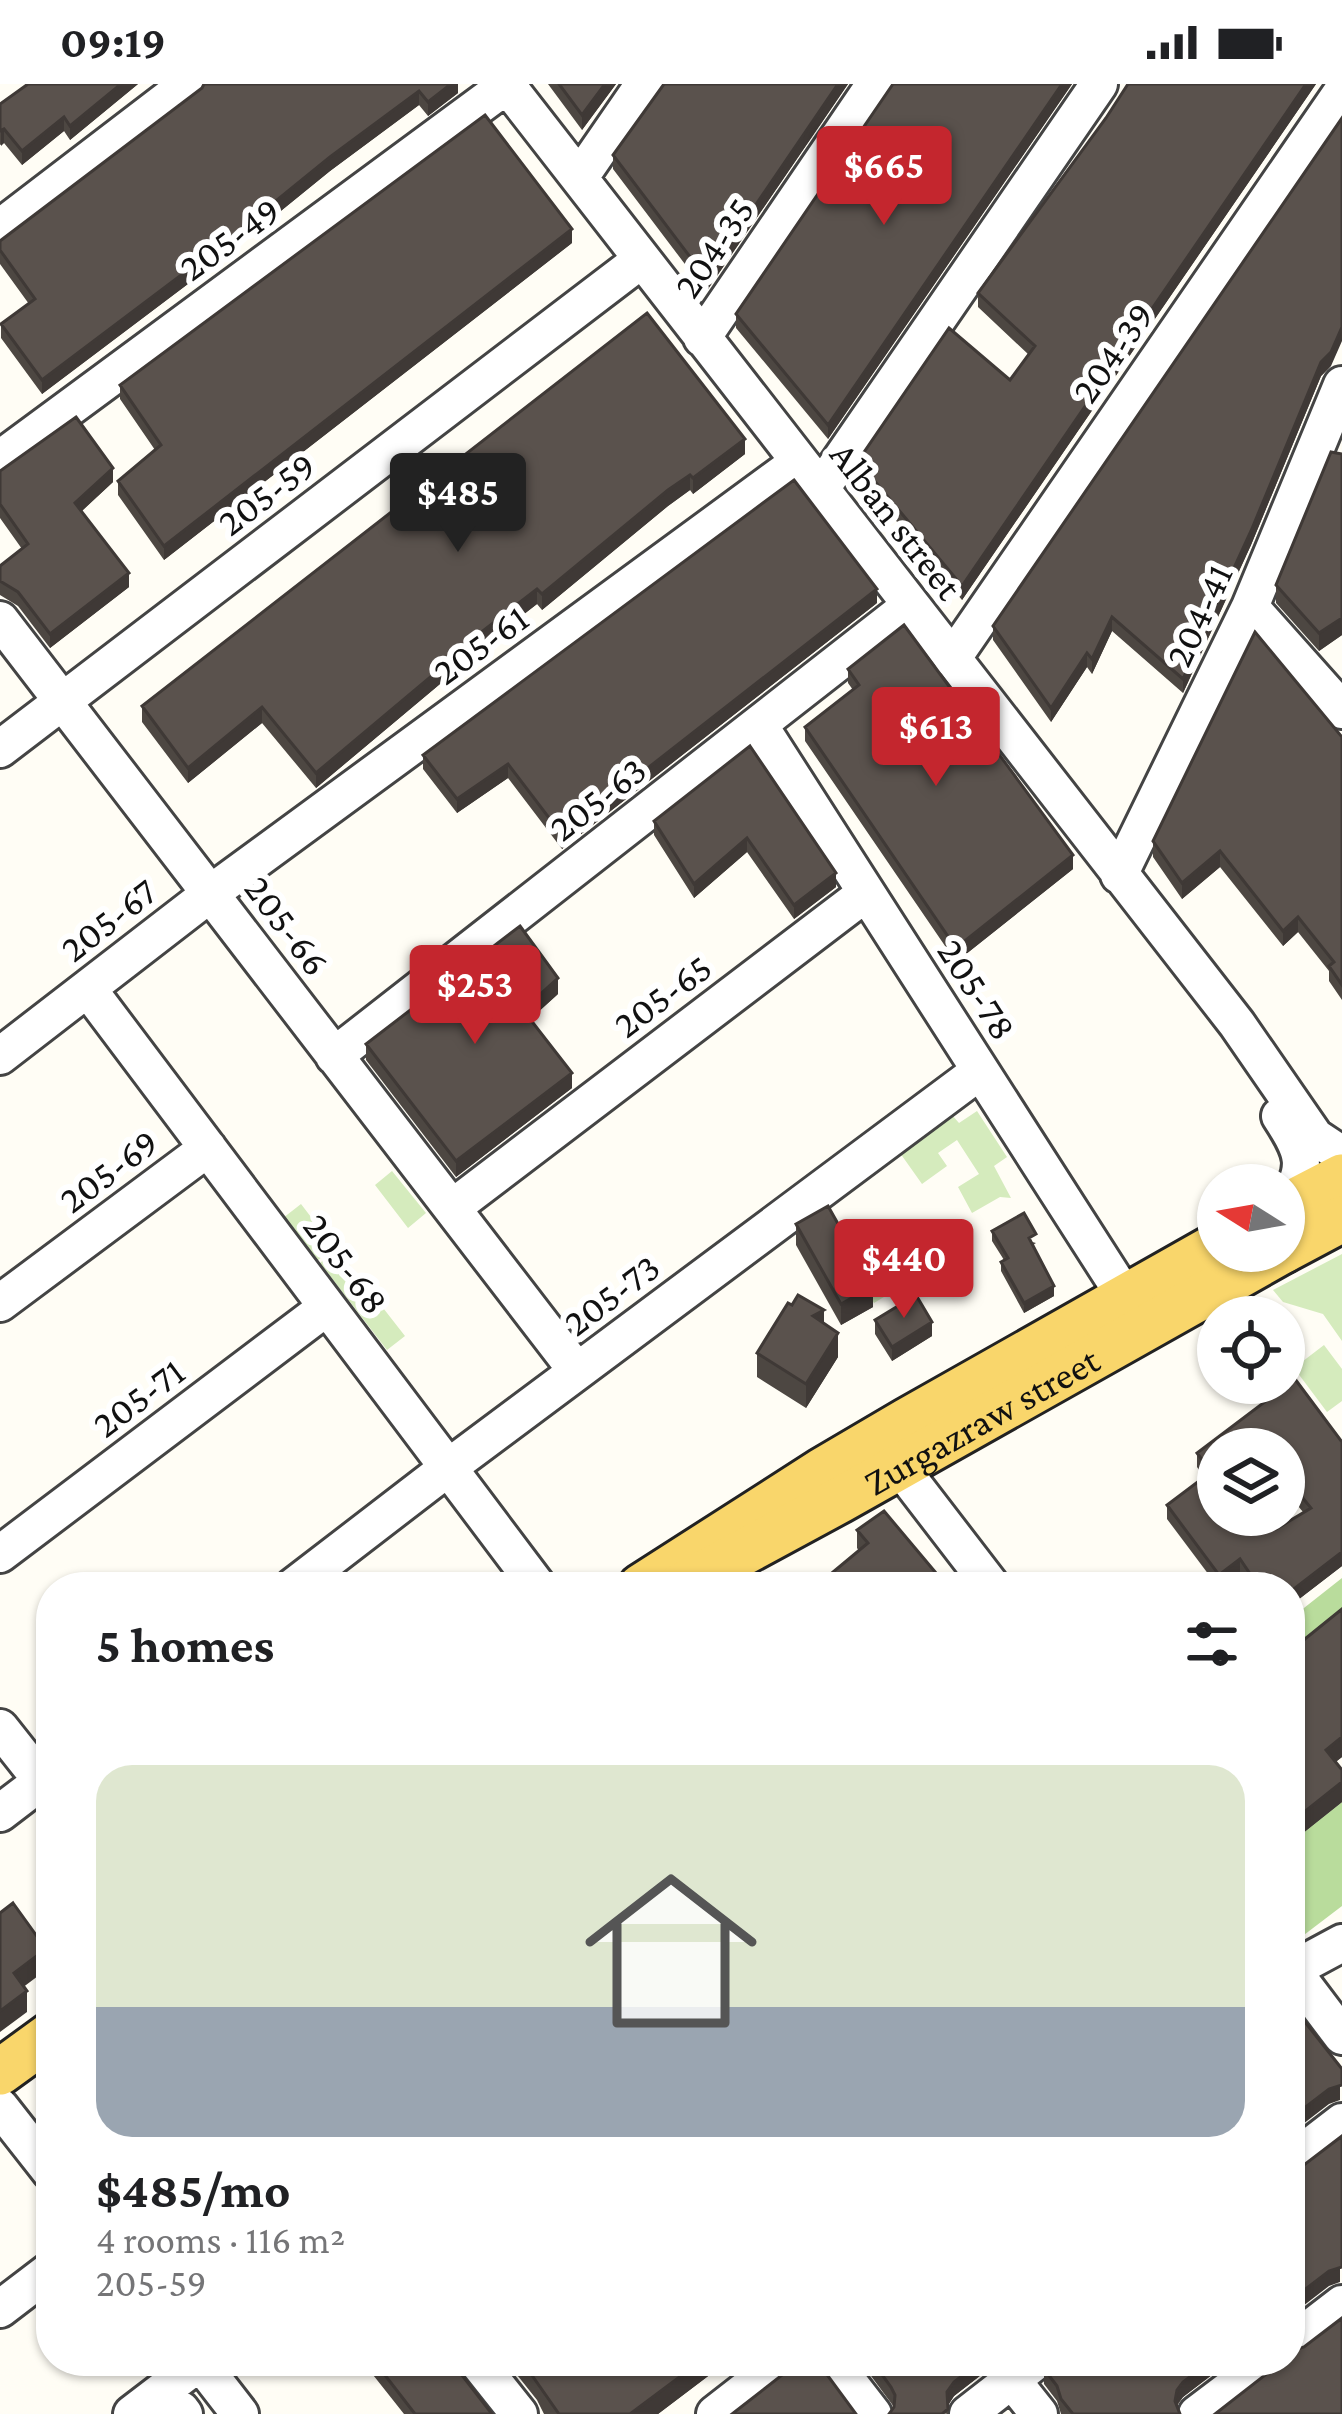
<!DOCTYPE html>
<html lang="en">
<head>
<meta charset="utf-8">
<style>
  body { margin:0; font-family:"Crimson Pro",serif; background:#f6f6f6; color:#202124; height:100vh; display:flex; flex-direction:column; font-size:45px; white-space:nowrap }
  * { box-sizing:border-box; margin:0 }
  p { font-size:39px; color:#757577 }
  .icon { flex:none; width:66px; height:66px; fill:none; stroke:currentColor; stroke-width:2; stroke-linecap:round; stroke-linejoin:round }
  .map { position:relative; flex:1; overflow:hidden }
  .sheet { position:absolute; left:36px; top:1488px; width:1269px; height:804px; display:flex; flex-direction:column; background:#fff; border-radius:48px; box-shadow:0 3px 9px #0004 }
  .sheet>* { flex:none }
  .needle { width:78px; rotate:281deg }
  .controls { position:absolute; left:1197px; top:1080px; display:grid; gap:24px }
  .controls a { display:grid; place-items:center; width:108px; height:108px; border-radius:50%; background:#fff; box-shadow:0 3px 9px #0004; font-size:60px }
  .price { position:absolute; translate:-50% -102px; padding:0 27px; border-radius:12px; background:#c4262e; color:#fff; font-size:39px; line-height:78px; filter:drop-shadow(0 3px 6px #0008) }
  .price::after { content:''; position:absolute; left:50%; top:72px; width:36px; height:27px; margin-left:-18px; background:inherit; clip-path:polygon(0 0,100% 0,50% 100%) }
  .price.current { background:#222; color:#fff }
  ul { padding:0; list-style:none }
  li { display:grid; align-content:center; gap:24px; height:636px; padding:0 60px }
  li span { display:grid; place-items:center; height:372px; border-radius:36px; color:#555 }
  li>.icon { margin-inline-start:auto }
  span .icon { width:216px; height:216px; fill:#fffc; stroke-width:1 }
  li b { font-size:51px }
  h2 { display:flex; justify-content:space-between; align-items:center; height:144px; padding:0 60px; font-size:51px }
  .status { display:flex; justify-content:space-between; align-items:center; height:84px; padding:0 60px; background:#fff; direction:ltr }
  .status svg { height:33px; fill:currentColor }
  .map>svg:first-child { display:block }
  .green { fill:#d5ebbd }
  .forest { fill:#b9dc9c }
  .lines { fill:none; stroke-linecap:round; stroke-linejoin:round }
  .minor-casing { stroke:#444; stroke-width:42 }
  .major-casing { stroke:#222; stroke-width:51 }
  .minor { stroke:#fff; stroke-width:36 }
  .major { stroke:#f9d66b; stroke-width:45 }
  .wall { fill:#4d4742; fill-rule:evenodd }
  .shaded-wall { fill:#3f3936 }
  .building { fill:#5a524d; stroke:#3f3936; stroke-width:3; fill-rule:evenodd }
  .labels { text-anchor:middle; stroke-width:12; stroke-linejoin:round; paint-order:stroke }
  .street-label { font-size:39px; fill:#111; stroke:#fff }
</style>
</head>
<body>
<div class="status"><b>09:19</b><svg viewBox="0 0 49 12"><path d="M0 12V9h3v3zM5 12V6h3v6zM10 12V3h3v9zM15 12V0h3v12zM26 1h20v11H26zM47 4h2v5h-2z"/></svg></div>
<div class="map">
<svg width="1342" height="2330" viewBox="0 0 1342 2330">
  <rect width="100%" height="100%" fill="#fffdf5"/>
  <path class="green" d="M 977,1027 L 1007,1073 L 994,1082 L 1011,1114 L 1000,1113 L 972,1129 L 958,1103 L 979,1090 L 957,1056 L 938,1069 L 947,1082 L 922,1100 L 900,1069 L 952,1031 L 959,1039 Z
    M 392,1087 L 426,1129 L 408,1144 L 375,1101 Z
    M 301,1120 L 334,1163 L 317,1177 L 283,1134 Z
    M 866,1140 L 902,1202 L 874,1219 L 837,1158 Z
    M 337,1165 L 405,1252 L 387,1266 L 320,1179 Z
    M 1342,1170 L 1342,1257 L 1323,1230 L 1283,1218 L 1273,1206 Z
    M 1324,1261 L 1342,1285 L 1342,1317 L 1327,1328 L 1294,1284 Z"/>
  <path class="forest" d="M 1342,1494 L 1342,1545 L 1290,1587 L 1290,1535 Z
    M 1342,1718 L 1342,1822 L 1296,1857 L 1290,1849 L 1290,1743 L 1299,1752 Z"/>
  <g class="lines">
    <defs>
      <path id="minor" d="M 506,0 L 1237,940 L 1315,1053 L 1342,1071
        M 580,93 L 644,0
        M 0,144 L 188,0
        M 702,254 L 875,0
        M 0,375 L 507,1
        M 820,406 L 1099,0
        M 1250,523 L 1342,626
        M 0,536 L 577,1287
        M 952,575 L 1342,8
        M 759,641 L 1126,1214
        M 0,665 L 641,176
        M 1119,791 L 1250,523 L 1342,301
        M 88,905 L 538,1503
        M 0,972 L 211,809 L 799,378
        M 334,972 L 910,522
        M 1280,1032 C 1304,1069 1310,1083 1284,1122
        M 452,1124 L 866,809
        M 0,1219 L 208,1064
        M 899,1382 L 992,1503
        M 0,1470 L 327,1223
        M 293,1503 L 449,1383 L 980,987
        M 0,1644 L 42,1697
        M 0,1729 L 51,1690
        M 1290,1883 L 1342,1952
        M 1290,1887 L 1342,1859
        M 0,2023 L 51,2088
        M 1290,2078 L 1342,2038
        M 0,2225 L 51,2186
        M 1290,2260 L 1342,2220
        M 199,2277 L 240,2330
        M 477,2277 L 519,2330
        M 832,2277 L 873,2330
        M 1012,2296 L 1039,2330
        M 132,2330 L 200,2278
        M 176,2330 L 181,2326 L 184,2330
        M 715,2330 L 783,2277
        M 968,2330 L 1036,2277
        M 1197,2330 L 1267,2277"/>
      <g id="major">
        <path d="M 1284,1123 L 1342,1093"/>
        <path d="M 1284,1166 L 1342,1135"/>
        <path d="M 641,1503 L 822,1387 L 907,1337 L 1218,1161"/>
        <path id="s1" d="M 679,1503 L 840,1416 L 1282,1167"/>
        <path d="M 0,1988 L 51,1951"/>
      </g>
    </defs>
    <use href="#minor" class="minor-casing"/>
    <use href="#major" class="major-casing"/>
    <use href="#minor" class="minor"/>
    <use href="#major" class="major"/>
  </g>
  <path class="wall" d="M 138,0 L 70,56 L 64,47 L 22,81 L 4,59 L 0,61 L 0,20 Z
    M 458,0 L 458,9 L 428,32 L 419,21 L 330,87 L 229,169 L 42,310 L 1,254 L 1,240 L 29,220 L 0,180 L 0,157 L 202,4 Z
    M 548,0 L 616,0 L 582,46 Z
    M 664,0 L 848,0 L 706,208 L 613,85 L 613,71 Z
    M 893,0 L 1072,0 L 828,355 L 736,244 L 736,230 Z
    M 1128,0 L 1316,0 L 962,516 L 858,391 L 858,377 L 1010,296 L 1029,271 L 978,223 L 978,209 L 1106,34 Z
    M 572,159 L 164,476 L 118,411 L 118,397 L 155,366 L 120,315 L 120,301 Z
    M 647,229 L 745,370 L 693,410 L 690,406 L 668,422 L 542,526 L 537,520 L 471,571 L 471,574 L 316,704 L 262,639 L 188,699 L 142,638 L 142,622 Z
    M 1331,282 L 1321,292 L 1251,461 L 1183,609 L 1112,547 L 1092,590 L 1087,583 L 1051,638 L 993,556 L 993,542 Z
    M 1342,370 L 1342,551 L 1319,567 L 1276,519 L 1276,501 Z
    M 0,387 L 113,398 L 82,427 L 129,503 L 50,564 L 18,522 L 0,511 L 0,482 L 22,465 L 0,434 Z
    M 877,519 L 562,765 L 508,694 L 457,729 L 423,685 L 423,671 Z
    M 848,585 L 1073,785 L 956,878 L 805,657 L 805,643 L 853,606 L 848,599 Z
    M 1342,653 L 1342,916 L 1329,897 L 1329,887 L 1298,848 L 1283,862 L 1220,783 L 1182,815 L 1153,773 L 1153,757 Z
    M 750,662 L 836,803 L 794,835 L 747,768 L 694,814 L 654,751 L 654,737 Z
    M 558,910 L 530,935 L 572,1004 L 456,1093 L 366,976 L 366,960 Z
    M 796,1140 L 873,1223 L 841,1241 L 796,1161 Z
    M 992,1147 L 1036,1159 L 1033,1161 L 1054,1212 L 1024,1229 L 1001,1187 L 1001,1178 L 1004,1176 L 992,1157 Z
    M 875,1236 L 932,1252 L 892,1277 L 875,1250 Z
    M 824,1240 L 838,1273 L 806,1324 L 757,1293 L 757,1269 Z
    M 1342,1358 L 1342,1482 L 1290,1522 L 1290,1503 L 1249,1503 L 1240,1490 L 1222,1503 L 1218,1503 L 1167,1435 L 1167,1421 L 1204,1393 L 1197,1383 L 1197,1369 ZM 1284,1365 L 1284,1405 L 1303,1428 L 1276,1445 L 1218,1431 Z
    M 857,1446 L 936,1503 L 859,1467 L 857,1464 Z
    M 1342,1525 L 1342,1673 L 1335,1678 L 1342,1686 L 1342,1718 L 1298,1753 L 1290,1743 L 1290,1567 Z
    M 362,2277 L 451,2277 L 492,2330 L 404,2330 Z
    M 506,2277 L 728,2277 L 658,2330 L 544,2330 L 537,2316 Z
    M 860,2277 L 999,2277 L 954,2312 L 948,2321 L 948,2330 L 894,2323 Z
    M 1051,2277 L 1230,2277 L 1183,2313 L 1177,2322 L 1180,2330 L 1061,2330 L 1057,2317 L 1044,2300 L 1044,2285 Z"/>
  <path class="shaded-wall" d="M 121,0 L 138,0 L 70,56 L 70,42 Z
    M 451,0 L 458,0 L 458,9 L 428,32 L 428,18 Z
    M 605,0 L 616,0 L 582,46 L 582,31 Z
    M 838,0 L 848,0 L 706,208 L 706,194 Z
    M 1062,0 L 1072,0 L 828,355 L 828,341 Z
    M 1306,0 L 1316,0 L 962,516 L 962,502 Z
    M 419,7 L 419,21 L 330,87 L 229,169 L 42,310 L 42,296 L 330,73 Z
    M 64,33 L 64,47 L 22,81 L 22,67 Z
    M 4,45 L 4,59 L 1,62 L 1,48 Z
    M 572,145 L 572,159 L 164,476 L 164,462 Z
    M 1342,243 L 1342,257 L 1331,282 L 1321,292 L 1251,461 L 1183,609 L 1183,595 L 1321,278 Z
    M 745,355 L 745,370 L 693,410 L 693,394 Z
    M 113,384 L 113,398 L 75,433 L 75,419 Z
    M 690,391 L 690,406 L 668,422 L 542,526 L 542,510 L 668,406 Z
    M 129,489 L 129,503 L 50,564 L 50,550 Z
    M 537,505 L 537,520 L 471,571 L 471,574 L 316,704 L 316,689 L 470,557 Z
    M 877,505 L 877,519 L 562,765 L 562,751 Z
    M 1112,533 L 1112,547 L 1092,590 L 1092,575 Z
    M 1342,534 L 1342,551 L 1319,567 L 1319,549 Z
    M 1087,569 L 1087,583 L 1051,638 L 1051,624 Z
    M 262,623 L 262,639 L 188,699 L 188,684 Z
    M 508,680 L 508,694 L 457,729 L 457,715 Z
    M 747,754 L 747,768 L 694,814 L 694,800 Z
    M 1220,767 L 1220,783 L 1182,815 L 1182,799 Z
    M 1073,771 L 1073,785 L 956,878 L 956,864 Z
    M 836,789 L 836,803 L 794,835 L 794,821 Z
    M 1298,833 L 1298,848 L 1283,862 L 1283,847 Z
    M 558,894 L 558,910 L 523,942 L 523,926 Z
    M 572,989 L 572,1004 L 456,1093 L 456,1077 Z
    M 873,1202 L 873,1223 L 841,1241 L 841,1220 Z
    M 1054,1202 L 1054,1212 L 1024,1229 L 1024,1219 Z
    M 824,1226 L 824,1250 L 813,1232 Z
    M 932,1238 L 932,1252 L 892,1277 L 892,1263 Z
    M 838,1249 L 838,1273 L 806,1324 L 806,1300 Z
    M 1342,1468 L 1342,1482 L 1290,1522 L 1290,1508 Z
    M 1240,1475 L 1240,1490 L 1219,1503 L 1219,1491 Z
    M 936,1489 L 936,1503 L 915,1503 Z
    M 1342,1653 L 1342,1673 L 1326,1686 L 1326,1666 Z
    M 1342,1698 L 1342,1718 L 1298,1753 L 1298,1733 Z
    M 46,1865 L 46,1886 L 14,1910 L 14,1889 Z
    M 27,1907 L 27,1928 L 0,1948 L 0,1927 Z
    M 1340,2001 L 1340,2016 L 1329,2020 L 1290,2050 L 1290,2035 L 1329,2005 Z
    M 1340,2183 L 1340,2198 L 1329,2202 L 1290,2232 L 1290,2217 L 1329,2187 Z
    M 701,2277 L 728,2277 L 658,2330 L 630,2330 Z
    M 981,2277 L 999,2277 L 954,2312 L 947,2323 L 947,2308 L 954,2298 Z
    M 1211,2277 L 1230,2277 L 1183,2313 L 1177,2320 L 1175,2317 L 1177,2306 L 1183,2298 Z"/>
  <path class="building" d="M 28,0 L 121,0 L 70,42 L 64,33 L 22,67 L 4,45 L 0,47 L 0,20 Z
    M 204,0 L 451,0 L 428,18 L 419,7 L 330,73 L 229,155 L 42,296 L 1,240 L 35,215 L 0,166 L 0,157 L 202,4 Z
    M 559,0 L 605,0 L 582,31 Z
    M 664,0 L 838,0 L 706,194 L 613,71 Z
    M 893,0 L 1062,0 L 828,341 L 736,230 Z
    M 1128,0 L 1306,0 L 962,502 L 858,377 L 949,244 L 1010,296 L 1035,262 L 978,209 L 1106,34 Z
    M 485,31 L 572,145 L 164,462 L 118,397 L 161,361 L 120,301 Z
    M 1342,34 L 1342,243 L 1331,268 L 1321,278 L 1251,447 L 1183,595 L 1112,533 L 1092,575 L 1087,569 L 1051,624 L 993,542 Z
    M 647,229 L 745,355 L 693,394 L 690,391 L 668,406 L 542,510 L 537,505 L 470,557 L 471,559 L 316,689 L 262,623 L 188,684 L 142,622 Z
    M 76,333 L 113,384 L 75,419 L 129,489 L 50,550 L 18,508 L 0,497 L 0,482 L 28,460 L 0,420 L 0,387 Z
    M 1331,368 L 1342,370 L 1342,534 L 1319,549 L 1276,501 Z
    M 794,396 L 877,505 L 562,751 L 508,680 L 457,715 L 423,671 Z
    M 904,541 L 1073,771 L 956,864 L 805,643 L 859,601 L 848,585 Z
    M 1255,548 L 1342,653 L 1342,901 L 1329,882 L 1334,878 L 1298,833 L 1283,847 L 1220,767 L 1182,799 L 1153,757 Z
    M 750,662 L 836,789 L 794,821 L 747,754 L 694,800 L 654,737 Z
    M 520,842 L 558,894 L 523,926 L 572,989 L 456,1077 L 366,960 Z
    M 828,1122 L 873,1202 L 841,1220 L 796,1140 Z
    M 1024,1129 L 1036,1150 L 1029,1154 L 1054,1202 L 1024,1219 L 1001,1178 L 1008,1174 L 992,1147 Z
    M 798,1211 L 824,1226 L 813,1232 L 838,1249 L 806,1300 L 757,1269 L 788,1219 L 792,1221 Z
    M 916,1211 L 932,1238 L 892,1263 L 875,1236 Z
    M 1295,1295 L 1342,1358 L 1342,1468 L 1290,1508 L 1290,1503 L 1259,1503 L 1240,1475 L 1219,1491 L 1167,1421 L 1211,1388 L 1197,1369 ZM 1218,1365 L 1284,1365 L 1284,1391 L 1311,1424 L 1276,1445 L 1261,1442 L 1252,1431 L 1218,1431 Z
    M 884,1427 L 936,1489 L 915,1503 L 815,1503 L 868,1459 L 857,1446 Z
    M 1342,1525 L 1342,1653 L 1326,1666 L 1342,1686 L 1342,1698 L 1298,1733 L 1290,1723 L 1290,1597 L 1299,1590 L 1290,1578 L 1290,1567 Z
    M 13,1819 L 46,1865 L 14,1889 L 27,1907 L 0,1927 L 0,1829 Z
    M 1290,1919 L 1342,1985 L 1342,2001 L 1329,2005 L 1290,2035 Z
    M 1342,2052 L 1342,2183 L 1329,2187 L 1290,2217 L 1290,2085 L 1304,2081 Z
    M 1342,2234 L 1342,2330 L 1215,2330 L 1283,2277 L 1290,2277 L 1290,2267 L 1304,2263 Z
    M 374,2277 L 451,2277 L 492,2330 L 415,2330 Z
    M 522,2277 L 701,2277 L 630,2330 L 559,2330 Z
    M 800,2277 L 817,2277 L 856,2330 L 732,2330 Z
    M 872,2277 L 981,2277 L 954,2298 L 947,2308 L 948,2325 L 942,2330 L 889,2330 L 894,2323 L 895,2311 L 891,2303 Z
    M 1051,2277 L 1211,2277 L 1183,2298 L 1177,2306 L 1175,2317 L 1180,2330 L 1073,2330 L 1061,2315 L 1057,2302 L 1044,2285 Z"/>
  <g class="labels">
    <g class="street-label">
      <text transform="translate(229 154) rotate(-36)" y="14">205-49</text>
      <text transform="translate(713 163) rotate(-56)" y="14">204-35</text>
      <text transform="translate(1112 268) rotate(-55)" y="14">204-39</text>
      <text transform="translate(266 409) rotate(-37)" y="14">205-59</text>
      <text transform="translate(897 436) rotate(52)" y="14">Alban street</text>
      <text transform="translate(1198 531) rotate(-65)" y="14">204-41</text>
      <text transform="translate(480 560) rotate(-36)" y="14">205-61</text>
      <text transform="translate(597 714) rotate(-38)" y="14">205-63</text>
      <text transform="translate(108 835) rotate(-38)" y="14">205-67</text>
      <text transform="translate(288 841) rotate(53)" y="14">205-66</text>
      <text transform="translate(978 905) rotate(57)" y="14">205-78</text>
      <text transform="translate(662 911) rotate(-37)" y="14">205-65</text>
      <text transform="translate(108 1086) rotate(-37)" y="14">205-69</text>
      <text transform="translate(347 1179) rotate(53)" y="14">205-68</text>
      <text transform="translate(611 1210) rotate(-37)" y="14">205-73</text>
      <text transform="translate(138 1313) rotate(-37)" y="14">205-71</text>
      <text dy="14" stroke="none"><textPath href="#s1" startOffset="345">Zurgazraw street</textPath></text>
    </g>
  </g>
</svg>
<div class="controls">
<a><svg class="needle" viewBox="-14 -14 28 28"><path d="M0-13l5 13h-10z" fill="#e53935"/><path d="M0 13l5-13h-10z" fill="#757577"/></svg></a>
<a><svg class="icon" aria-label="locate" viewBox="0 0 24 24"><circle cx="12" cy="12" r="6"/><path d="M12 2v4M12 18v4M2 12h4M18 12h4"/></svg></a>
<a><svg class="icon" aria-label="layers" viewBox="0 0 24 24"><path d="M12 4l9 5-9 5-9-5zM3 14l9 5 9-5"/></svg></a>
</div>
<b class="price" style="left:884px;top:144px">$665</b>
<b class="price current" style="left:458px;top:471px">$485</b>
<b class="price" style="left:936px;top:705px">$613</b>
<b class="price" style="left:475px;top:963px">$253</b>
<b class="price" style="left:904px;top:1237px">$440</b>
<section class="sheet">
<h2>5 homes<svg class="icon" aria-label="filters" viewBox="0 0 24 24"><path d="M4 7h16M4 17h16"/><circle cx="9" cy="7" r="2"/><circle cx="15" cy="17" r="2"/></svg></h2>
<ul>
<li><span style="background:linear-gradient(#dfe7d0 65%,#9aa5b1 0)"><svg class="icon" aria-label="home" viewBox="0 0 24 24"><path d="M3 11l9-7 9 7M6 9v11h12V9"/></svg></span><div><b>$485/mo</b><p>4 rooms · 116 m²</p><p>205-59</p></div></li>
</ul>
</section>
</div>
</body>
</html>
